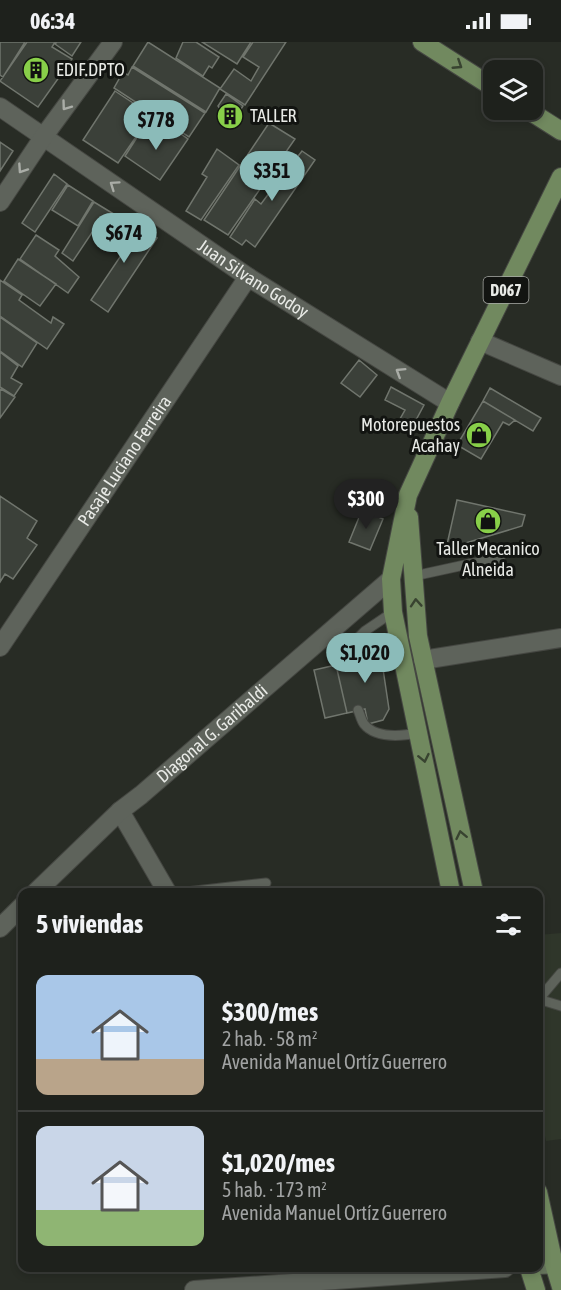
<!DOCTYPE html>
<html lang="es">
<head>
<meta charset="utf-8">
<style>
  body { margin:0; font-family:"Asap Condensed",sans-serif; background:#262925; color:#f1f3f6; height:100vh; display:flex; flex-direction:column; font-size:22px; white-space:nowrap }
  * { box-sizing:border-box; margin:0 }
  p { font-size:20px; color:#a1a3a3 }
  .icon { flex:none; width:33px; height:33px; fill:none; stroke:currentColor; stroke-width:2; stroke-linecap:round; stroke-linejoin:round }
  .map { position:relative; flex:1; overflow:hidden }
  .sheet { position:absolute; left:18px; top:846px; width:525px; height:384px; display:flex; flex-direction:column; background:#1e211c; border-radius:12px; box-shadow:0 3px 9px #0003,0 0 0 2px #3c3e3b }
  .sheet>* { flex:none }
  .buttons { position:absolute; left:483px; top:18px; display:grid; gap:12px }
  .buttons a { display:grid; place-items:center; width:60px; height:60px; border-radius:12px; background:#1e211c; box-shadow:0 3px 9px #0003,0 0 0 2px #3c3e3b; font-size:30px }
  .price { position:absolute; translate:-50% -51px; padding:0 14px; border-radius:21px; background:#8bbbb9; color:#111; font-size:20px; line-height:39px; filter:drop-shadow(0 2px 3px #0008) }
  .price::after { content:''; position:absolute; left:50%; top:36px; width:18px; height:14px; margin-left:-9px; background:inherit; clip-path:polygon(0 0,100% 0,50% 100%) }
  .price.on { background:#222; color:#fff }
  ul { padding:0; list-style:none }
  li { display:flex; align-items:center; gap:18px; height:150px; padding:0 18px }
  li+li { border-top:2px solid #3c3e3b }
  li span { display:grid; place-items:center; flex:none; width:168px; height:120px; border-radius:12px; color:#555 }
  li>.icon { margin-inline-start:auto }
  span .icon { width:72px; height:72px; fill:#fffc; stroke-width:1 }
  li b { font-size:26px }
  h2 { display:flex; justify-content:space-between; align-items:center; height:72px; padding:0 18px; font-size:26px }
  .status { display:flex; justify-content:space-between; align-items:center; height:42px; padding:0 30px; background:#1e211c; direction:ltr }
  .status svg { height:16px; fill:currentColor }
  .map>svg:first-child { display:block }
  .built { fill:#2f362a }
  .building { fill:#3b4039; stroke:#70756d; stroke-width:1.5 }
  .lines { fill:none; stroke-linecap:round; stroke-linejoin:round }
  .lane-casing { stroke:#454742; stroke-width:11 }
  .street-casing { stroke:#454742; stroke-width:20 }
  .secondary-casing { stroke:#454742; stroke-width:20 }
  .primary-casing { stroke:#454742; stroke-width:20 }
  .lane { stroke:#5e635b; stroke-width:9 }
  .street { stroke:#5e635b; stroke-width:18 }
  .secondary { stroke:#67765d; stroke-width:18 }
  .primary { stroke:#71895f; stroke-width:18 }
  .oneway { stroke:#384330 }
  .oneway2 { stroke:#aaada7 }
  .labels { text-anchor:middle; stroke-width:6; stroke-linejoin:round; paint-order:stroke }
  .shield { fill:#121411; stroke:#a8aaa6; stroke-width:1.5 }
  .shield-label { font-size:16px; font-weight:bold; fill:#e8eae6 }
  .poi-label { font-size:18px; fill:#e8eae6; stroke:#121411; text-anchor:start }
  .street-label { font-size:18px; fill:#e8eae6; stroke:#121411 }
</style>
</head>
<body>
<div class="status"><b>06:34</b><svg viewBox="0 0 49 12"><path d="M0 12V9h3v3zM5 12V6h3v6zM10 12V3h3v9zM15 12V0h3v12zM26 1h20v11H26zM47 4h2v5h-2z"/></svg></div>
<div class="map">
<svg width="561" height="1248" viewBox="0 0 561 1248">
  <rect width="100%" height="100%" fill="#282c25"/>
  <path class="built" d="M 561,891 L 561,1097 L 546,1099 L 538,1060 L 538,893 Z"/>
  <path class="building" d="M 0,0 L 25,0 L 3,35 L 0,33 Z
    M 27,0 L 55,0 L 52,5 L 72,17 L 38,65 L 0,39 Z
    M 57,0 L 81,0 L 72,14 L 55,2 Z
    M 148,0 L 220,46 L 206,70 L 133,24 Z
    M 183,0 L 196,0 L 219,15 L 212,26 L 209,24 L 203,34 L 176,16 Z
    M 202,0 L 251,0 L 237,22 Z
    M 253,0 L 286,0 L 245,63 L 220,47 L 234,27 L 251,39 L 259,25 L 243,15 Z
    M 132,25 L 205,71 L 189,95 L 114,46 L 123,30 L 128,33 Z
    M 115,49 L 151,73 L 118,121 L 83,98 Z
    M 226,52 L 243,64 L 231,83 L 218,64 Z
    M 269,81 L 295,97 L 228,193 L 204,178 Z
    M 145,83 L 165,96 L 172,86 L 188,97 L 160,138 L 125,114 Z
    M 0,100 L 13,109 L 0,129 Z
    M 217,107 L 239,123 L 201,178 L 186,169 L 207,135 L 202,132 Z
    M 302,109 L 315,118 L 255,205 L 246,198 L 242,203 L 230,195 L 255,157 L 261,162 L 285,130 L 277,126 L 283,117 L 292,122 Z
    M 54,132 L 67,142 L 35,190 L 22,181 Z
    M 68,143 L 93,159 L 78,184 L 52,168 Z
    M 94,160 L 117,174 L 105,189 L 97,183 L 73,219 L 62,211 Z
    M 132,179 L 157,196 L 108,270 L 91,258 L 122,212 L 113,205 Z
    M 36,193 L 59,208 L 55,214 L 79,235 L 68,251 L 20,217 Z
    M 18,217 L 56,242 L 40,264 L 4,239 Z
    M 0,238 L 22,253 L 19,258 L 51,281 L 53,275 L 64,282 L 47,307 L 0,274 Z
    M 0,275 L 37,301 L 22,325 L 0,309 Z
    M 0,310 L 18,324 L 11,336 L 22,342 L 14,354 L 0,345 Z
    M 359,318 L 377,333 L 360,355 L 341,341 Z
    M 391,345 L 424,363 L 409,391 L 396,384 L 405,368 L 385,358 Z
    M 490,346 L 541,376 L 533,389 L 483,359 Z
    M 1,347 L 15,355 L 0,376 L 0,349 Z
    M 483,359 L 515,378 L 509,383 L 503,380 L 481,417 L 457,403 Z
    M 0,454 L 37,479 L 27,496 L 37,503 L 13,537 L 5,532 L 0,540 Z
    M 457,458 L 525,473 L 522,484 L 446,507 Z
    M 362,468 L 383,477 L 370,508 L 349,500 Z
    M 363,599 L 380,607 L 389,667 L 383,678 L 368,682 L 365,667 L 347,671 L 336,623 L 354,619 Z
    M 336,623 L 347,671 L 325,676 L 314,628 Z"/>
  <g class="lines">
    <defs>
      <path id="lane" d="M 414,534 L 469,522 L 500,517
        M 347,620 L 352,602 L 365,589 L 393,570
        M 358,668 C 360,672 361,678 364,682 C 376,697 402,694 418,691
        M 186,850 L 266,841
        M 538,957 L 561,964
        M 539,957 L 561,931"/>
      <g id="street">
        <path id="s1" d="M 0,65 L 248,235 L 450,361"/>
        <path d="M 0,160 L 44,94 L 113,0"/>
        <path d="M 480,299 L 561,334"/>
        <path id="s2" d="M 0,605 L 248,235"/>
        <path d="M 423,618 L 561,596"/>
        <path d="M 120,769 L 167,850"/>
        <path id="s3" d="M 36,850 L 120,769 L 141,753 L 391,537"/>
        <path d="M 0,886 L 22,864"/>
        <path d="M 194,1248 L 505,1226"/>
      </g>
      <path id="secondary" d="M 538,1223 L 561,1222"/>
      <path id="primary" d="M 422,0 L 494,46
        M 528,68 L 561,89
        M 409,475 L 418,594 L 474,850
        M 451,850 L 393,570 L 391,537 L 408,453 L 450,361 L 561,135
        M 538,1150 L 554,1222 L 561,1245
        M 529,1226 L 536,1248"/>
    </defs>
    <use href="#lane" class="lane-casing"/>
    <use href="#street" class="street-casing"/>
    <use href="#secondary" class="secondary-casing"/>
    <use href="#primary" class="primary-casing"/>
    <use href="#lane" class="lane"/>
    <use href="#street" class="street"/>
    <use href="#secondary" class="secondary"/>
    <use href="#primary" class="primary"/>
  </g>
  <defs><path id="oneway-chevron" d="M-2-3.5L2.5 0L-2 3.5" fill="none" stroke-width="1.6" stroke-linecap="round" stroke-linejoin="round" transform="scale(1.5)"/></defs>
  <g class="oneway">
    <use href="#oneway-chevron" transform="translate(458 23) rotate(33)"/>
    <use href="#oneway-chevron" transform="translate(416 561) rotate(-94)"/>
    <use href="#oneway-chevron" transform="translate(424 716) rotate(78)"/>
    <use href="#oneway-chevron" transform="translate(461 793) rotate(-102)"/>
  </g>
  <g class="oneway2">
    <use href="#oneway-chevron" transform="translate(66 64) rotate(126)"/>
    <use href="#oneway-chevron" transform="translate(22 127) rotate(124)"/>
    <use href="#oneway-chevron" transform="translate(114 143) rotate(-145)"/>
    <use href="#oneway-chevron" transform="translate(400 330) rotate(-148)"/>
  </g>
  <defs>
    <symbol id="building-disc" viewBox="-11 -11 22 22"><circle r="9.5" fill="#88cf49" stroke="#121411"/><path d="M-4-6H4V6H1V3H-1V6H-4ZM-2.5-4.3h1.7v1.8h-1.7ZM.8-4.3h1.7v1.8H.8ZM-2.5-1h1.7V.8h-1.7ZM.8-1h1.7V.8H.8Z" fill="#111"/></symbol>
    <symbol id="shop-disc" viewBox="-11 -11 22 22"><circle r="9.5" fill="#88cf49" stroke="#121411"/><path d="M-5-2.5h2.3a2.7 3.5 0 0 1 5.4 0H5L5.5 6h-11ZM-1.5-2.5h3a1.5 2.3 0 0 0-3 0Z" fill="#111"/></symbol>
  </defs>
  <g fill-rule="evenodd">
    <use href="#building-disc" x="21" y="13" width="30" height="30"/>
    <use href="#building-disc" x="215" y="59" width="30" height="30"/>
    <use href="#shop-disc" x="464" y="378" width="30" height="30"/>
    <use href="#shop-disc" x="473" y="464" width="30" height="30"/>
  </g>
  <g class="labels">
    <rect class="shield" x="483.5" y="235" width="45" height="26" rx="4.5"/>
    <g class="shield-label">
      <text x="506" y="254">D067</text>
    </g>
    <g class="poi-label">
      <text x="56" y="34">EDIF.DPTO</text>
      <text x="250" y="80">TALLER</text>
      <text x="460" y="389" text-anchor="end">Motorepuestos<tspan x="460" dy="21">Acahay</tspan></text>
      <text x="488" y="513" text-anchor="middle">Taller Mecanico<tspan x="488" dy="21">Alneida</tspan></text>
    </g>
    <g class="street-label">
      <text dy="6" stroke="none"><textPath href="#s1" startOffset="306">Juan Silvano Godoy</textPath></text>
      <text dy="6" stroke="none"><textPath href="#s2" startOffset="224">Pasaje Luciano Ferreira</textPath></text>
      <text dy="6" stroke="none"><textPath href="#s3" startOffset="237">Diagonal G. Garibaldi</textPath></text>
    </g>
  </g>
</svg>
<div class="buttons">
<a><svg class="icon" aria-label="layers" viewBox="0 0 24 24"><path d="M12 4l9 5-9 5-9-5zM3 14l9 5 9-5"/></svg></a>
</div>
<b class="price" style="left:156px;top:109px">$778</b>
<b class="price" style="left:272px;top:160px">$351</b>
<b class="price" style="left:124px;top:222px">$674</b>
<b class="price on" style="left:366px;top:488px">$300</b>
<b class="price" style="left:365px;top:642px">$1,020</b>
<section class="sheet">
<h2>5 viviendas<svg class="icon" aria-label="filters" viewBox="0 0 24 24"><path d="M4 7h16M4 17h16"/><circle cx="9" cy="7" r="2"/><circle cx="15" cy="17" r="2"/></svg></h2>
<ul>
<li><span style="background:linear-gradient(#a9c7e8 70%,#b9a48a 0)"><svg class="icon" aria-label="home" viewBox="0 0 24 24"><path d="M3 11l9-7 9 7M6 9v11h12V9"/></svg></span><div><b>$300/mes</b><p>2 hab. · 58 m²</p><p>Avenida Manuel Ortíz Guerrero</p></div></li>
<li><span style="background:linear-gradient(#c9d6e8 70%,#8fb573 0)"><svg class="icon" aria-label="home" viewBox="0 0 24 24"><path d="M3 11l9-7 9 7M6 9v11h12V9"/></svg></span><div><b>$1,020/mes</b><p>5 hab. · 173 m²</p><p>Avenida Manuel Ortíz Guerrero</p></div></li>
</ul>
</section>
</div>
</body>
</html>
